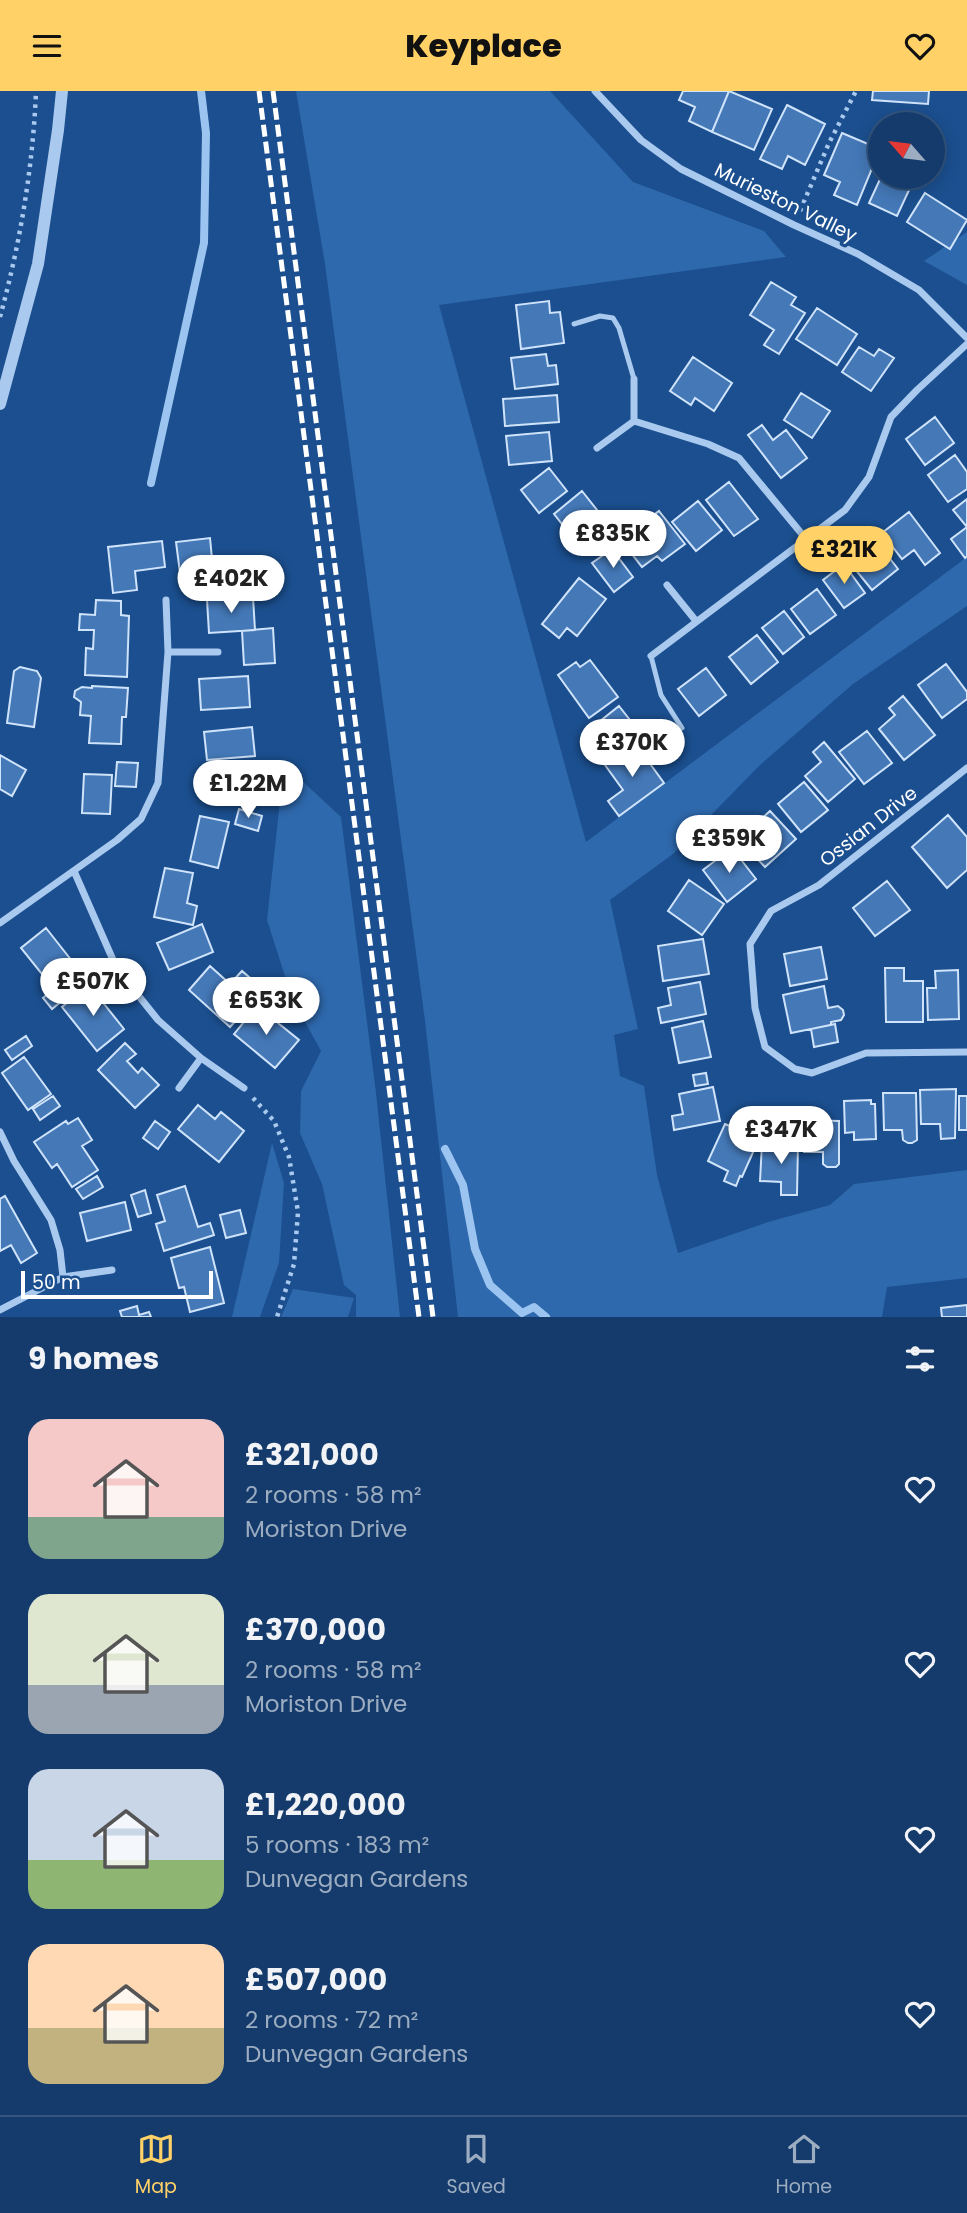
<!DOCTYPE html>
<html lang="en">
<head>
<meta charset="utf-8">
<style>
  body { margin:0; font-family:Poppins,sans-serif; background:#1d4271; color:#f1f3f6; height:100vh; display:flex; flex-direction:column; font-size:26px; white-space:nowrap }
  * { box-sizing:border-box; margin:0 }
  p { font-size:23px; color:#9dadc1 }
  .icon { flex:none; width:38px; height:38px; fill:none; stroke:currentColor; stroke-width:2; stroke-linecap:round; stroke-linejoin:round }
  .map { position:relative; height:1226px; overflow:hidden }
  .side { display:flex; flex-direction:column; background:#143b6b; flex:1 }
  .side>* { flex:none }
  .needle { width:46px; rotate:298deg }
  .buttons { position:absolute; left:868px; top:21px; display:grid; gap:14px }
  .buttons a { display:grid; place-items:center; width:77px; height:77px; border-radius:50%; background:#143b6b; box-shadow:0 4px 18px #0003,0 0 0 2px #33557e; font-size:35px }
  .scale { position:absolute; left:21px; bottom:18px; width:192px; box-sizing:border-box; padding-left:7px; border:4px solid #fff; border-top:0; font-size:19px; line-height:24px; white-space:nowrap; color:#fff; -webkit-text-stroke:5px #1b4f8f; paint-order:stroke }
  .price { position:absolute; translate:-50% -60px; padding:0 16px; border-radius:24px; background:#fff; color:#222; font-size:23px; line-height:46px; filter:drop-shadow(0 2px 4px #0008) }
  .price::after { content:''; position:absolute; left:50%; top:42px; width:21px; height:16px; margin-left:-10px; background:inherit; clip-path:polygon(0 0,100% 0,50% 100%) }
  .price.current { background:#ffd166; color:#111 }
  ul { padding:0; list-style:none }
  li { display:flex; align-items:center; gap:21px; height:175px; padding:0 28px }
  li span { display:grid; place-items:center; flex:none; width:196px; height:140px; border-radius:21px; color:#555 }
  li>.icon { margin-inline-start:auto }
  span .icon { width:84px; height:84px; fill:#fffc; stroke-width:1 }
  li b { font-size:30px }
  h2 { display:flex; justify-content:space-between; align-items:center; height:84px; padding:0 28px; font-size:30px }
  header { display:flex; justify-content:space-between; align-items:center; height:91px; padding:0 28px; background:#ffd166; color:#111; font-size:32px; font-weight:800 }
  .dock { display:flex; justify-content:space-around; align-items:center; height:98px; border-top:2px solid #33557e; background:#143b6b; font-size:19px; color:#9dadc1 }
  .dock a { display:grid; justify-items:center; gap:4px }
  .dock .current { color:#ffd166 }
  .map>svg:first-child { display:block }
  .green { fill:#2e69ad }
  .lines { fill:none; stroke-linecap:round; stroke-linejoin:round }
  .stream { stroke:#9cc4f0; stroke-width:8 }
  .building { fill:#4478b7; stroke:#cfe3fa; stroke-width:2 }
  .path { stroke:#a9c9ee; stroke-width:4.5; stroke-dasharray:3.5 5; stroke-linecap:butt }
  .service { stroke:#a9c9ee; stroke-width:5 }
  .minor { stroke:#a9c9ee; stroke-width:7 }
  .tertiary { stroke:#a9c9ee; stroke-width:12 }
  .rail { stroke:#fff; stroke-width:5; stroke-dasharray:12 5; stroke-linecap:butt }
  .labels { text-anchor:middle; stroke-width:7; stroke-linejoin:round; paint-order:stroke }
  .street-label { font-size:19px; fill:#fff; stroke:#1b4f8f }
</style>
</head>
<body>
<header><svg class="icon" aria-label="menu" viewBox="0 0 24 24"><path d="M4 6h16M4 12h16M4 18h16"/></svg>Keyplace<svg class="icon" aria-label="heart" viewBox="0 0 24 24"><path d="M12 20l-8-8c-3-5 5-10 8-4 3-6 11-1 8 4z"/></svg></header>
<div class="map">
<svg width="967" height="1226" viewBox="0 0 967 1226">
  <rect width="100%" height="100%" fill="#1b4f8f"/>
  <path class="green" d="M 296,0 L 550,0 L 633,91 L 764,140 L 786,166 L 439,214 L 586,751 L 967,466 L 967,515 L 853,593 L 760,674 L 673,763 L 610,809 L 638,938 L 614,944 L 620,985 L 644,995 L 657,1084 L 678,1162 L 768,1131 L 830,1114 L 854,1093 L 967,1079 L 967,1187 L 887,1196 L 882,1226 L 458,1226 L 425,930 L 325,173 Z
    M 967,141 L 967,194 L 924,170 Z
    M 284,673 L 341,726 L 376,1002 L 400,1226 L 356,1226 L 356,1204 L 344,1194 L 322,1093 L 300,1042 L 301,1000 L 321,960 L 292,907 L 267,829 Z
    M 272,1052 L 284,1092 L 279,1172 L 260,1226 L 232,1226 Z
    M 293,1198 L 354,1207 L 348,1226 L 281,1226 Z"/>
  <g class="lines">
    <path class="stream" d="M 151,392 L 204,152 L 206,42 L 201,0
      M 445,1058 L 463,1094 L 475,1158 L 490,1194 L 522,1222 L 534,1216 L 546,1226"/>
  </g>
  <path class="building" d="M 683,0 L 729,0 L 712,41 L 689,30 L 695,16 L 679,9 Z
    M 729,0 L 772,18 L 754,59 L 712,41 Z
    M 873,0 L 929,0 L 928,13 L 872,9 Z
    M 787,14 L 825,33 L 805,74 L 788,65 L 782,78 L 760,68 Z
    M 842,42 L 880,58 L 857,114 L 834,104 L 840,91 L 824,84 Z
    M 881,86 L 887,86 L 910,97 L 897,125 L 869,112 Z
    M 925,102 L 967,129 L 950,158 L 907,131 Z
    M 771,191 L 796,206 L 791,214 L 805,222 L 779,263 L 764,254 L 774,239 L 750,224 Z
    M 549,210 L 550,222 L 560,221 L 564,252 L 521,258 L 516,214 Z
    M 817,217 L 857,243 L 837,274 L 796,248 Z
    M 859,256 L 874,265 L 879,258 L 894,267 L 871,300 L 842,281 Z
    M 546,263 L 548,275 L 556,274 L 558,293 L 515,298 L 511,267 Z
    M 693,266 L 732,292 L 714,320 L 695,307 L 691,314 L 670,300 Z
    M 801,302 L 830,320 L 812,347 L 784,329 Z
    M 557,304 L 559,331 L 505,335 L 503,308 Z
    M 935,326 L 954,352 L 925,374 L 906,348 Z
    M 762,334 L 773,349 L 786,339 L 807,367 L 781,387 L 748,344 Z
    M 549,341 L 552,370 L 509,374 L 506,345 Z
    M 955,364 L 967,381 L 967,398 L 948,411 L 928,384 Z
    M 549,377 L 567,400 L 539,422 L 521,399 Z
    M 729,391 L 758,428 L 734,445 L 706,409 Z
    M 582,400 L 601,424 L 573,447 L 554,423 Z
    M 967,408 L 967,465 L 965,467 L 951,448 L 967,436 L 953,419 Z
    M 698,410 L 722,439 L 696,460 L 672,431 Z
    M 659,420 L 685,453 L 662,470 L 657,465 L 642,476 L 621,449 Z
    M 909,421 L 940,462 L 925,474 L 914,459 L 902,468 L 882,442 Z
    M 210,447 L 213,478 L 180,482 L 176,451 Z
    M 162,450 L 165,476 L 135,480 L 137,499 L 113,502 L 108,456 Z
    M 877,451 L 898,478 L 872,499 L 850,472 Z
    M 612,458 L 633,486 L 614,501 L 592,472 Z
    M 844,473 L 865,502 L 844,517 L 823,489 Z
    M 230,481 L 231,497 L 210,499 L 209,482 Z
    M 579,487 L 606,508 L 577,545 L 567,537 L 559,547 L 542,533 Z
    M 817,498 L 836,524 L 810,543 L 791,518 Z
    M 253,506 L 255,539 L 209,542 L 207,509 Z
    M 96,509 L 121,510 L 121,524 L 129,525 L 127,586 L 85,584 L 86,557 L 93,558 L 94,539 L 79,539 L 80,523 L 95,524 Z
    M 784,520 L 804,546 L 783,563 L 762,537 Z
    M 273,537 L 275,572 L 244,574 L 242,540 Z
    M 757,544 L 778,571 L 751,593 L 729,566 Z
    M 590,569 L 618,606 L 589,627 L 558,584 L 576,571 L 580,576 Z
    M 946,573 L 967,601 L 967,608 L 942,627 L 918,594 Z
    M 20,576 L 37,580 L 41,587 L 34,636 L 7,632 L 14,580 Z
    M 706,577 L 726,604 L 699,625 L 678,598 Z
    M 248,585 L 250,616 L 201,619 L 199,588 Z
    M 92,595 L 128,597 L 126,626 L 122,626 L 121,653 L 89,652 L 91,625 L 80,624 L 81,611 L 74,606 L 75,600 L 82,596 L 92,597 Z
    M 903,605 L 935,644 L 904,669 L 879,638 L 895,624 L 889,617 Z
    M 619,615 L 641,643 L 611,667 L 589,639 Z
    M 252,636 L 255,665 L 207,669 L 204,641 Z
    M 867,640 L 892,672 L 864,693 L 839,661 Z
    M 824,651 L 855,688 L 828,711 L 805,685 L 821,671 L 813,661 Z
    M 635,652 L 664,692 L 619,725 L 608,710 L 623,699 L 605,674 Z
    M 0,664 L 26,679 L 12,705 L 0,698 Z
    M 117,671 L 138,672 L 136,696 L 115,695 Z
    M 257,671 L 260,699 L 208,703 L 206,676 Z
    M 84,683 L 112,684 L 110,723 L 82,722 Z
    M 804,691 L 828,719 L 801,741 L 778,713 Z
    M 239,718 L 262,725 L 258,740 L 235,733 Z
    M 770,720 L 796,748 L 765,776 L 739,748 Z
    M 948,724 L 967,746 L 967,779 L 947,797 L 912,756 Z
    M 200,725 L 229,731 L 218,777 L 190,770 Z
    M 732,757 L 756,788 L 727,811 L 703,779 Z
    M 165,777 L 193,782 L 187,812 L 197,815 L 193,834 L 154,826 Z
    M 689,789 L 724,813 L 702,844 L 668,820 Z
    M 887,790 L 910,819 L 875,845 L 853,817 Z
    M 202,833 L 213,861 L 169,879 L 157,852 Z
    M 46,837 L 87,889 L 52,918 L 43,907 L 54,898 L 21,857 Z
    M 703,848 L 709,883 L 663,890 L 658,855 Z
    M 821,856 L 827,888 L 790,895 L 784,863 Z
    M 210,875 L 230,893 L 242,880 L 264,899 L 230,936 L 189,899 Z
    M 885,877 L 904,877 L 904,890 L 923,890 L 923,931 L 886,931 Z
    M 958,879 L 959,928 L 928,929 L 927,897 L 936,897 L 935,880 Z
    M 700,891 L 706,923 L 661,932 L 658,917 L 671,914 L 668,897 Z
    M 89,894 L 124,938 L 97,960 L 62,916 Z
    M 824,895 L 828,917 L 838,915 L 843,919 L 844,924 L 841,929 L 831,931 L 831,934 L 791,942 L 783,904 Z
    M 257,915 L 299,949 L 275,977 L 234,943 Z
    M 703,930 L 711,966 L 679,972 L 672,937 Z
    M 835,933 L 838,951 L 814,956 L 811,938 Z
    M 26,945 L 32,955 L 12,969 L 5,959 Z
    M 125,952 L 136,963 L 127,970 L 138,982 L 142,977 L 159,994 L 135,1017 L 98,979 Z
    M 24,966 L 51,1003 L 28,1019 L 2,982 Z
    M 706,982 L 708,993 L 695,995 L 693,984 Z
    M 713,996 L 720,1030 L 674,1039 L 672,1025 L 683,1023 L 679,1003 Z
    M 956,998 L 955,1047 L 941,1048 L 940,1033 L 921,1033 L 920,999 Z
    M 883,1002 L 916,1002 L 917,1049 L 912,1052 L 908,1052 L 903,1049 L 902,1039 L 884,1039 Z
    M 53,1005 L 60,1015 L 40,1029 L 33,1018 Z
    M 959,1005 L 967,1005 L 967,1039 L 959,1039 Z
    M 871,1009 L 871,1013 L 875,1013 L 876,1048 L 854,1049 L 854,1041 L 845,1042 L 844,1010 Z
    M 198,1014 L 215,1028 L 221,1021 L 244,1040 L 219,1071 L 178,1038 Z
    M 78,1027 L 92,1049 L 82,1055 L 98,1079 L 72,1096 L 57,1073 L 52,1077 L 34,1051 L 66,1030 L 68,1033 Z
    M 804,1029 L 839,1030 L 839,1073 L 836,1076 L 827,1076 L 823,1073 L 823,1061 L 804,1061 Z
    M 155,1030 L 170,1041 L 158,1058 L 143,1047 Z
    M 725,1033 L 759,1048 L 742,1086 L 740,1085 L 736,1095 L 724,1090 L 728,1080 L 708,1070 Z
    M 762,1052 L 798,1053 L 797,1104 L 781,1104 L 781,1091 L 760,1090 Z
    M 97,1085 L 103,1096 L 83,1108 L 76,1098 Z
    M 185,1095 L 198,1136 L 210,1132 L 214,1144 L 164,1160 L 156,1133 L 165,1130 L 157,1104 Z
    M 145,1099 L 151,1122 L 138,1126 L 131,1104 Z
    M 5,1105 L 37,1162 L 21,1172 L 11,1154 L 0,1160 L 0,1108 Z
    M 125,1111 L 131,1139 L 87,1150 L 80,1122 Z
    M 240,1119 L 246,1142 L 226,1147 L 220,1124 Z
    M 210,1156 L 224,1212 L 190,1221 L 184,1196 L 179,1197 L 171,1167 Z
    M 967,1214 L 967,1226 L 942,1226 L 941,1217 Z
    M 137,1215 L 139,1224 L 149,1221 L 151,1226 L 122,1226 L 120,1220 Z"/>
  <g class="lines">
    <path class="path" d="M 800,120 L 829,52 L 856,0
      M 0,226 C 20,153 33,76 36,0
      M 253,1007 L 274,1030 L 289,1066 L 298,1121 L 294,1173 L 277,1226"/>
    <path class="service" d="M 574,233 L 600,225 L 613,227 L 619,237 L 634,288
      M 651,565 L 661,604 L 682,637"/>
    <path class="minor" d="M 595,0 L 641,49 L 681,78 L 794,134 L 858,163 L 919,199 L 967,247
      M 634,288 L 634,330
      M 597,357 L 634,330 L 708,353 L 739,367 L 806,448
      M 667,494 L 696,530
      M 168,561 L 218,561
      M 651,565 L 845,419 L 869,386 L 891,326 L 917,299 L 967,253
      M 967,677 L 819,794 L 771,820 L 750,853 L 755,917 L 765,956 L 795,978 L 812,982 L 866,962 L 967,961
      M 74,780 L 117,878 L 158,929 L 201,967 L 244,997
      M 0,832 L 117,749 L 141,728 L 158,692 L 168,561 L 166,509
      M 179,997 L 201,967
      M 0,1041 L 14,1070 L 51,1129 L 60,1159 L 63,1186 L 112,1179
      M 0,1219 L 63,1186"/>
    <path class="tertiary" d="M 0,313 L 38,173 L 58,39 L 62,0"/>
    <path class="rail" d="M 259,0 L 419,1226
      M 273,0 L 433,1226"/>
  </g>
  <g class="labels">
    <g class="street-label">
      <text transform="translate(786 111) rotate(26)" y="7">Murieston Valley</text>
      <text transform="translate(868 735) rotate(-38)" y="7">Ossian Drive</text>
    </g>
  </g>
</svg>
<div class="buttons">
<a><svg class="needle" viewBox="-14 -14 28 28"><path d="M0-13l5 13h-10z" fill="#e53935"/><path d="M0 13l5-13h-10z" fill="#9dadc1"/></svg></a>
</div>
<div class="scale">50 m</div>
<b class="price" style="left:613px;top:479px">£835K</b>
<b class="price current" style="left:844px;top:495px">£321K</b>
<b class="price" style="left:231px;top:524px">£402K</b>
<b class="price" style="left:632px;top:688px">£370K</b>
<b class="price" style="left:248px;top:729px">£1.22M</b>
<b class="price" style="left:729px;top:784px">£359K</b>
<b class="price" style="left:93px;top:927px">£507K</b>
<b class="price" style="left:266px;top:946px">£653K</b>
<b class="price" style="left:781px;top:1075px">£347K</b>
</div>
<section class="side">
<h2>9 homes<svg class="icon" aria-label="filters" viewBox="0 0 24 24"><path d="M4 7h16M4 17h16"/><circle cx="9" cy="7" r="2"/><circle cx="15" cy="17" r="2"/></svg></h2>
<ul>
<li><span style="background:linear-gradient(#f6c9c9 70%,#7fa58c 0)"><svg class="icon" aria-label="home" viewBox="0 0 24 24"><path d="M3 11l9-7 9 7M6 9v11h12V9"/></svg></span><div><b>£321,000</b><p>2 rooms · 58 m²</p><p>Moriston Drive</p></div><svg class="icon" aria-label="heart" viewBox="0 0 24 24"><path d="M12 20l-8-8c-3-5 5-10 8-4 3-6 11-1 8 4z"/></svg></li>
<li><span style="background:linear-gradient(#dfe7d0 65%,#9aa5b1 0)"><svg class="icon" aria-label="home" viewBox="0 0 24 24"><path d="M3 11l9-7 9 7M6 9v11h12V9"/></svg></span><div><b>£370,000</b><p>2 rooms · 58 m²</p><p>Moriston Drive</p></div><svg class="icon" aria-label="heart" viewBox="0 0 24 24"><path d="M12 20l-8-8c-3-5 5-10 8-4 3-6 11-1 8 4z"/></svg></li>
<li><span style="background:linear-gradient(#c9d6e8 65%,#8fb573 0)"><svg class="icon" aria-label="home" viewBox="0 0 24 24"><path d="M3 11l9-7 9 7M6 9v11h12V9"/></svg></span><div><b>£1,220,000</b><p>5 rooms · 183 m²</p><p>Dunvegan Gardens</p></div><svg class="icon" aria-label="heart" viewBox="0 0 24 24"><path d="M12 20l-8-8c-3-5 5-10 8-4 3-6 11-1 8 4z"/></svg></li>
<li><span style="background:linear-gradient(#ffd9b3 60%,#c2b280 0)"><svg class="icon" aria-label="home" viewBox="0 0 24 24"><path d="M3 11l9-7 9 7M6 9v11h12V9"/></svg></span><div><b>£507,000</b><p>2 rooms · 72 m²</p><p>Dunvegan Gardens</p></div><svg class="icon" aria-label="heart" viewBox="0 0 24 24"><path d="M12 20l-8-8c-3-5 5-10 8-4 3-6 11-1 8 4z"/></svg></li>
</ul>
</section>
<nav class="dock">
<a class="current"><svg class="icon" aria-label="map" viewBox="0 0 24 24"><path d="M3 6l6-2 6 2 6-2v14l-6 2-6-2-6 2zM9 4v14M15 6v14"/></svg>Map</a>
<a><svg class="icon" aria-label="saved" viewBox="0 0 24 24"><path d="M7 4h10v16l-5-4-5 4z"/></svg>Saved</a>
<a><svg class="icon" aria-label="home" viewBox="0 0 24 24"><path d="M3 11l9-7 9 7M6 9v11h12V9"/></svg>Home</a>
</nav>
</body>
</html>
